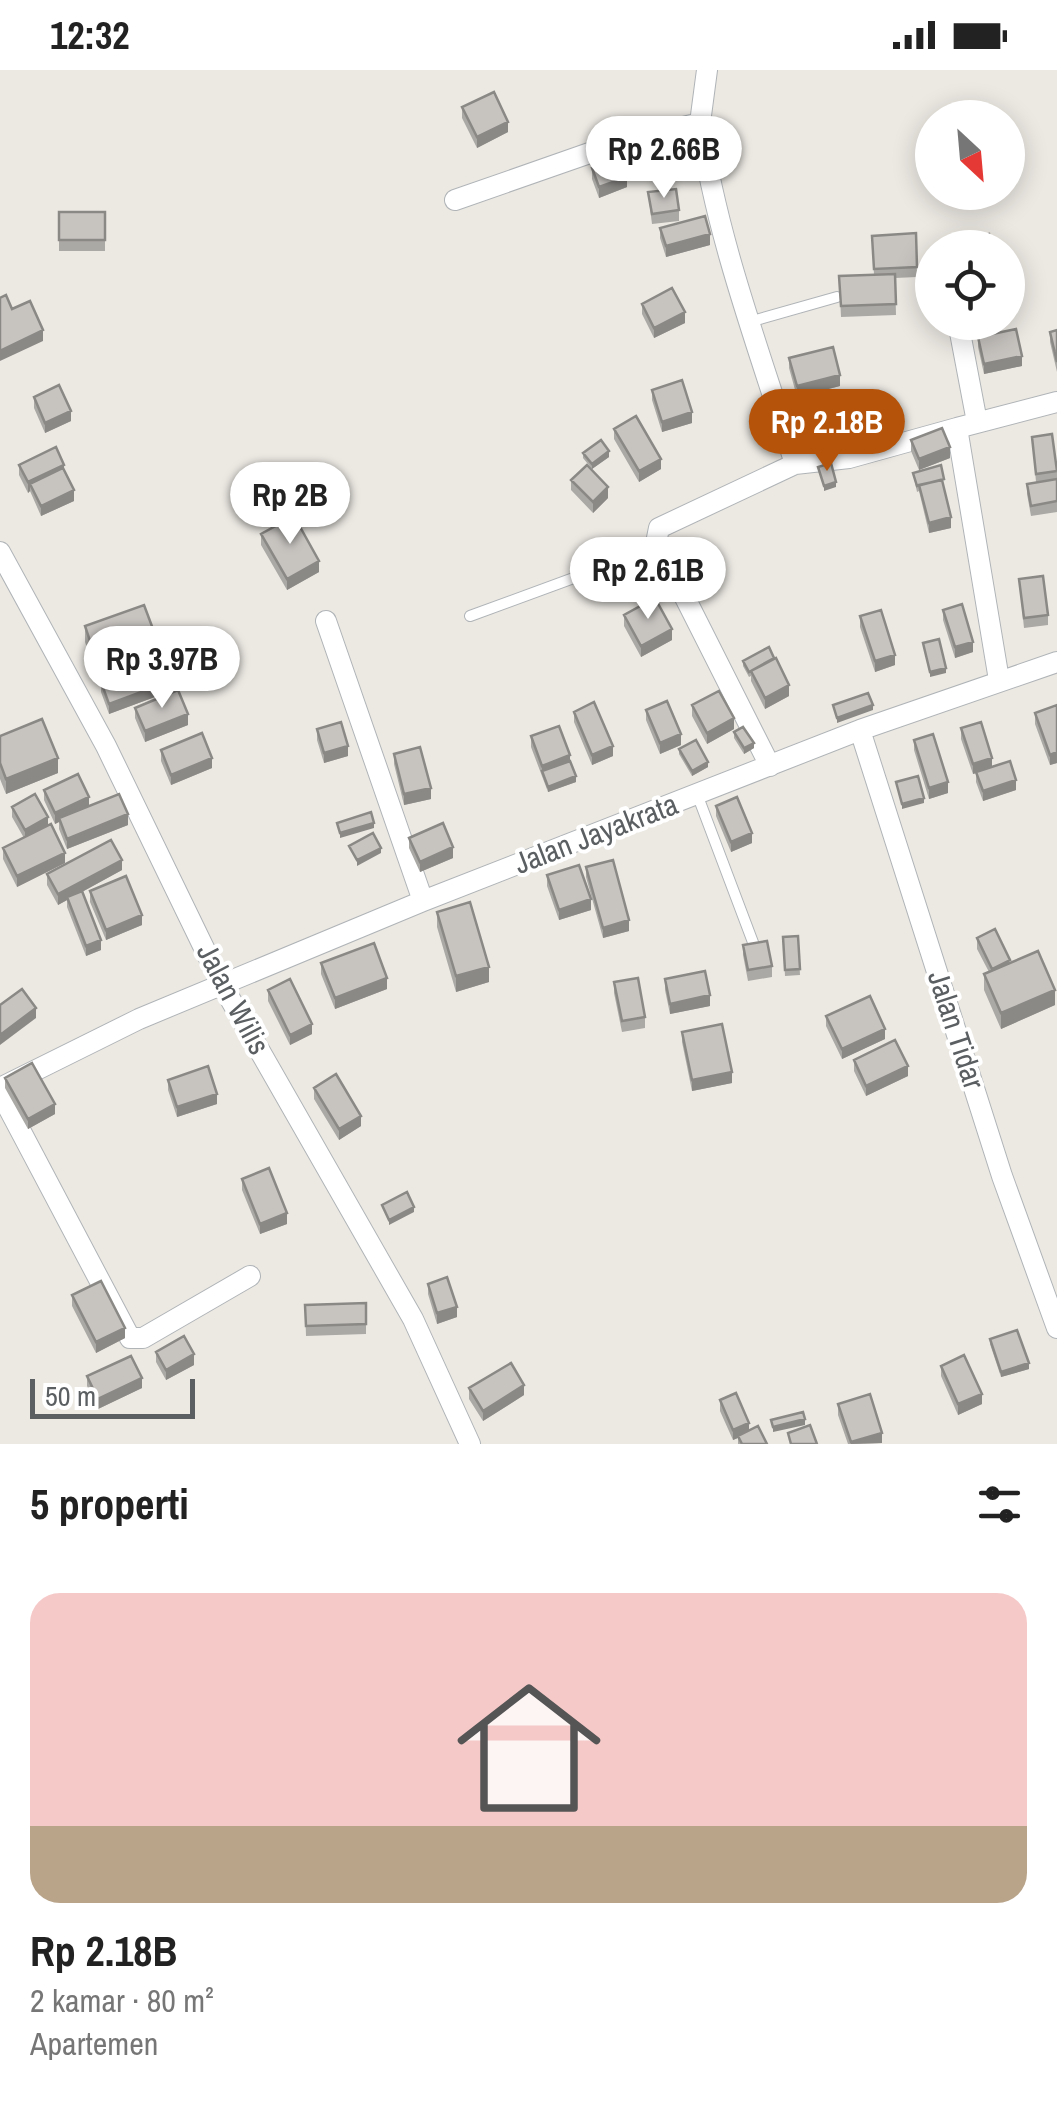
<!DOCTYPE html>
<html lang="id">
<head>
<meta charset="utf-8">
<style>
  body { margin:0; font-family:"Archivo Narrow",sans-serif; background:#f6f6f6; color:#222; height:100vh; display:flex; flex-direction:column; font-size:38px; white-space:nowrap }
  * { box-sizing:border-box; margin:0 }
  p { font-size:32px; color:#767676 }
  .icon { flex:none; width:55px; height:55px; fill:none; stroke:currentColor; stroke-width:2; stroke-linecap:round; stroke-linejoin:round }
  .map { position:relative; height:1374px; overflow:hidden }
  .details { display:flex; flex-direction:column; background:#fff; flex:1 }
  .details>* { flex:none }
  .needle { width:65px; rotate:154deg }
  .buttons { position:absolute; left:915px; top:30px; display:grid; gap:20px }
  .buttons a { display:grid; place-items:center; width:110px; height:110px; border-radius:50%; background:#fff; box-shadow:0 5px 25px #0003; font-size:50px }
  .scale { position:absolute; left:30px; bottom:25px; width:165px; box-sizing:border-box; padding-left:10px; border:5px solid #5b5f62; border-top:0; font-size:28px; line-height:35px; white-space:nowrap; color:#5b5f62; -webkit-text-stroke:8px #fff; paint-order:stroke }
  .price { position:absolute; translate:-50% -85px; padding:0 22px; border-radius:35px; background:#fff; color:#222; font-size:32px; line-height:65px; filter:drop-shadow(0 2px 5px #0008) }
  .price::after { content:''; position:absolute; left:50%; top:60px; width:30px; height:22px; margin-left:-15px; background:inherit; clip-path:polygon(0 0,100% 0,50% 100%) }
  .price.current { background:#b45309; color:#fff }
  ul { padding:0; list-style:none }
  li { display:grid; align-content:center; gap:20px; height:530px; padding:0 30px }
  li span { display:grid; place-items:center; height:310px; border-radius:30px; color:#555 }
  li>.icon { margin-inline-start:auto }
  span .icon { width:180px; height:180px; fill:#fffc; stroke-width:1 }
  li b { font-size:42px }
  h2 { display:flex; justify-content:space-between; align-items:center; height:120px; padding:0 30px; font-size:42px }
  .status { display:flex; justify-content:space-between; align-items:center; height:70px; padding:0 50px; background:#fff; direction:ltr }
  .status svg { height:28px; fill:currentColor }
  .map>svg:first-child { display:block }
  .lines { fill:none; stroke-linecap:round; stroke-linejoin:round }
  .lane-casing { stroke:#b0b4b7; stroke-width:12 }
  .street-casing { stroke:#b0b4b7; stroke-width:22 }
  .lane { stroke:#fff; stroke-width:10 }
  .street { stroke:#fff; stroke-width:20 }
  .wall { fill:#aba9a5 }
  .shaded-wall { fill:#8b8986 }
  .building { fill:#c7c4c0; stroke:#8b8986; stroke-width:2.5 }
  .labels { text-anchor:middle; stroke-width:8; stroke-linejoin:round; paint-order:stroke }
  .street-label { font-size:30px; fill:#5b5f62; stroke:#fff }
</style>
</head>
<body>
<div class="status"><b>12:32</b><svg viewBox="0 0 49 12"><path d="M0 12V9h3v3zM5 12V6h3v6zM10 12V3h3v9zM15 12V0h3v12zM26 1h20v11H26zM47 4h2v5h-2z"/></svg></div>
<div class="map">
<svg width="1057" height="1374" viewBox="0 0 1057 1374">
  <rect width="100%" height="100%" fill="#ece9e3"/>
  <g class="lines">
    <defs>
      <path id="lane" d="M 749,252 L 837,227
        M 470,546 L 658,477
        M 697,724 L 754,875"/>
      <path id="street" d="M 700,53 L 707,0
        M 455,130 L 621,72 L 700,53 C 717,170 760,282 795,394
        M 958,252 L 977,352
        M 0,482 L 106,676 L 221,913 L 413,1249 L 470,1374
        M 326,551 L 423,831
        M 999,610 L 957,358 L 1057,332
        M 860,660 L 1002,1106 L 1057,1258
        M 770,696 L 659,476 L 657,468 L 659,458 L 795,394 L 849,388 L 957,358
        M 0,1018 L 139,949 L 423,831 L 860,660 L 1057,592
        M 0,1022 L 130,1268 L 143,1268 L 250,1206"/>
    </defs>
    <use href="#lane" class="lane-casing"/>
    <use href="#street" class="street-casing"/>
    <use href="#lane" class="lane"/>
    <use href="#street" class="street"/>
  </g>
  <path class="wall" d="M 462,37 L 508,62 L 477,78 L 462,48 Z
    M 592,98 L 627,117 L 599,128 L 592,109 Z
    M 648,122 L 679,140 L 679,151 L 652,154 Z
    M 59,142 L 105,142 L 105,181 L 59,181 Z
    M 660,158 L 710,175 L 666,187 L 660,168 Z
    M 916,163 L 917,207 L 895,208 L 896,245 L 841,247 L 839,206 L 874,205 L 872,166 Z
    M 642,234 L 685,253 L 654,268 L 642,244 Z
    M 1057,260 L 1057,302 L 1050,272 L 1050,262 Z
    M 978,267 L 1022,296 L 984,304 L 978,277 Z
    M 789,288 L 840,316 L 797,327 L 789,298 Z
    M 652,320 L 692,353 L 662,362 L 652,330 Z
    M 34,327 L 71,351 L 45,363 L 34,338 Z
    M 614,359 L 661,399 L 639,412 L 614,369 Z
    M 1032,367 L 1057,400 L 1057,442 L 1031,446 L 1027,424 L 1027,414 L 1036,412 Z
    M 911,370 L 950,388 L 919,400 L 911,381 Z
    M 583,383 L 609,387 L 592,399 L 583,388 Z
    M 19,395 L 64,400 L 74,431 L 41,446 L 30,421 L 28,423 L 19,405 Z
    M 913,403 L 944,414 L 943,415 L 951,458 L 929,463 L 919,421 L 917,422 Z
    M 571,410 L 608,428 L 593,443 L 571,420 Z
    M 261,464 L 319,502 L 287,520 L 261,475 Z
    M 1019,509 L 1048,545 L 1048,555 L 1024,558 Z
    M 943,540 L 973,582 L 955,588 L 943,550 Z
    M 624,545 L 672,570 L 641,587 L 624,556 Z
    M 860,546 L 895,595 L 875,602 L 860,557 Z
    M 85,556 L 156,583 L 96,604 L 85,572 Z
    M 170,579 L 200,607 L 176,613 L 170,589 Z
    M 743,591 L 789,626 L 765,639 L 751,611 L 751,606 L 749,607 L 743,596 Z
    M 101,612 L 171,621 L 109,644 L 101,622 Z
    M 692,635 L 734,659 L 707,674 L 692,646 Z
    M 1057,635 L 1057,693 L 1050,695 L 1035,654 L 1035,643 Z
    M 135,638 L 188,655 L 145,672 L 135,648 Z
    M 646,640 L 681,675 L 660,684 L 646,650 Z
    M 574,642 L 613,686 L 592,695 L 574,652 Z
    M 961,658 L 992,697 L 1016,720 L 983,731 L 976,712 L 976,703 L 973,704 L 961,669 Z
    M 317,659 L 348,686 L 324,693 L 317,670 Z
    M 734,662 L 754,678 L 744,684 L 734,668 Z
    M 0,666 L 58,703 L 6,724 L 0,709 Z
    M 531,666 L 570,691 L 576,712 L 548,722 L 531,677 Z
    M 914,670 L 948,723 L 929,729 L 914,680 Z
    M 679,679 L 708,697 L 692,706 L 679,684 Z
    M 161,680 L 212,698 L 171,715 L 161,691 Z
    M 394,684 L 431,729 L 404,735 L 394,694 Z
    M 44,720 L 89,736 L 128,755 L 67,779 L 59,759 L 59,752 L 55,754 L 44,730 Z
    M 716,736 L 752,773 L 731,782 L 716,746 Z
    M 12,737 L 48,756 L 65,793 L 17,817 L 3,789 L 3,778 L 24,768 L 12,747 Z
    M 409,768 L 453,788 L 420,802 L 409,778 Z
    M 586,797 L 629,861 L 603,868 L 586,807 Z
    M 122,800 L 82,822 L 101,880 L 86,886 L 67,837 L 67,830 L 58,835 L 47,815 L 47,804 Z
    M 547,805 L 591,840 L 559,850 L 547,816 Z
    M 90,821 L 142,855 L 106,870 L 90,832 Z
    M 437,842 L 489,912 L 456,922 L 437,857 Z
    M 798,866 L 800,905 L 785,906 L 783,867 Z
    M 977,868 L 1010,893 L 1055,935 L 1001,959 L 984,920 L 984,904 L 989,902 L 977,879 Z
    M 743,875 L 772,896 L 772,907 L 748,911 L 743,885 Z
    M 321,893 L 387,919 L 335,939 L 321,904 Z
    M 665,909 L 710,936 L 670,944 L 665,920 Z
    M 614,912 L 645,947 L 645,958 L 622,962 L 614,923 Z
    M 268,920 L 312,964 L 290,975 L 268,931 Z
    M 826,946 L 885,969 L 842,989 L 826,956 Z
    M 682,962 L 732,1013 L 692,1021 L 682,972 Z
    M 854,990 L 908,1006 L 866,1026 L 854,1001 Z
    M 5,1008 L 55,1044 L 28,1059 L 5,1018 Z
    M 168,1010 L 217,1034 L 177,1047 L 168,1020 Z
    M 314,1018 L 361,1056 L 339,1070 L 314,1029 Z
    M 242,1109 L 287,1154 L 260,1164 L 242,1120 Z
    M 428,1214 L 457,1247 L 437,1254 L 428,1224 Z
    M 72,1225 L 125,1268 L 96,1283 L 72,1236 Z
    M 366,1233 L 366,1264 L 306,1266 L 305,1235 Z
    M 990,1269 L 1029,1299 L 1001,1307 L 990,1274 Z
    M 156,1282 L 194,1295 L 166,1310 L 156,1292 Z
    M 941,1296 L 982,1334 L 958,1345 L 941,1306 Z
    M 87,1306 L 142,1318 L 98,1339 L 87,1316 Z
    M 469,1318 L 524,1325 L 483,1351 L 469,1329 Z
    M 720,1330 L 749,1360 L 767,1374 L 738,1374 L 738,1368 L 733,1370 L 720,1341 Z
    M 838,1334 L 882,1373 L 848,1374 L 838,1345 Z"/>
  <path class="shaded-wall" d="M 508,52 L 508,62 L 477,78 L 477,67 Z
    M 627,107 L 627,117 L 599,128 L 599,117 Z
    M 710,164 L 710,175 L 666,187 L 666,176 Z
    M 685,242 L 685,253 L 654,268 L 654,258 Z
    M 43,260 L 43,271 L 0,291 L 0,281 Z
    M 1022,286 L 1022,296 L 984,304 L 984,294 Z
    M 840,305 L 840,316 L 797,327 L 797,316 Z
    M 71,341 L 71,351 L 45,363 L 45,353 Z
    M 692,342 L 692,353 L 662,362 L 662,352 Z
    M 950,377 L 950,388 L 919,400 L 919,389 Z
    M 609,381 L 609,387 L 592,399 L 592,394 Z
    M 661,389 L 661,399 L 639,412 L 639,401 Z
    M 64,395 L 64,405 L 30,414 L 30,421 L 28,423 L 28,412 Z
    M 836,412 L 836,417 L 824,421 L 824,416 Z
    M 608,417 L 608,428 L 593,443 L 593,432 Z
    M 74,420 L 74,431 L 41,446 L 41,436 Z
    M 951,447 L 951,458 L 929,463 L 929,453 Z
    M 319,491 L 319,502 L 287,520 L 287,509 Z
    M 672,559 L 672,570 L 641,587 L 641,576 Z
    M 156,567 L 156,583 L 96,604 L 96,589 Z
    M 973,572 L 973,582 L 955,588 L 955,577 Z
    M 895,585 L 895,595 L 875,602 L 875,591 Z
    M 200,597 L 200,607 L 176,613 L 176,603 Z
    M 946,598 L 946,603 L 930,607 L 930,602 Z
    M 171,611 L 171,621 L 109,644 L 109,634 Z
    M 789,615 L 789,626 L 765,639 L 765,628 Z
    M 873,635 L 873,640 L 837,653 L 837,648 Z
    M 188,644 L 188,655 L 145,672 L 145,661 Z
    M 734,648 L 734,659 L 707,674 L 707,663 Z
    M 681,664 L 681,675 L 660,684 L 660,673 Z
    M 754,673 L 754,678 L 744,684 L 744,678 Z
    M 348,676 L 348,686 L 324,693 L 324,683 Z
    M 613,676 L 613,686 L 592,695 L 592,685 Z
    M 1057,682 L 1057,693 L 1050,695 L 1050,685 Z
    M 570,685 L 570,696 L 542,701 L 542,696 Z
    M 58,688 L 58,703 L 6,724 L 6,709 Z
    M 212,688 L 212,698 L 171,715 L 171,705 Z
    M 992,688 L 992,698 L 973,704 L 973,694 Z
    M 708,692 L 708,697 L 692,706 L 692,701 Z
    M 576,706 L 576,712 L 548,722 L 548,717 Z
    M 1016,710 L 1016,720 L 983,731 L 983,721 Z
    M 948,712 L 948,723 L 929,729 L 929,718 Z
    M 431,718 L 431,729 L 404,735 L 404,724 Z
    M 89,727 L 89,738 L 59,748 L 59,752 L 55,754 L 55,743 Z
    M 924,728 L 924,733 L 902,739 L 902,734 Z
    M 128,744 L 128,755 L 67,779 L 67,769 Z
    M 48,747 L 48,758 L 25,771 L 25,760 Z
    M 374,753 L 374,758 L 340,768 L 340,763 Z
    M 752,763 L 752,773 L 731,782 L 731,772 Z
    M 453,777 L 453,788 L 420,802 L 420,792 Z
    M 381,778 L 381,783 L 357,796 L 357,790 Z
    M 65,783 L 65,793 L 17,817 L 17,806 Z
    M 122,790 L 122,800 L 58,835 L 58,824 Z
    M 591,829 L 591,840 L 559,850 L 559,840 Z
    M 142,845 L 142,855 L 106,870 L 106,860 Z
    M 629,850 L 629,861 L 603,868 L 603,858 Z
    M 101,870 L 101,880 L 86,886 L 86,876 Z
    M 489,897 L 489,912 L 456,922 L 456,906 Z
    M 387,908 L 387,919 L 335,939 L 335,928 Z
    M 1055,920 L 1055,935 L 1001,959 L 1001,943 Z
    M 710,925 L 710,936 L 670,944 L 670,934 Z
    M 36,938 L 36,948 L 0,975 L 0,965 Z
    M 312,954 L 312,964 L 290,975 L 290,965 Z
    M 885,959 L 885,969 L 842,989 L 842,979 Z
    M 908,996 L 908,1006 L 866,1026 L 866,1016 Z
    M 732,1002 L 732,1013 L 692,1021 L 692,1010 Z
    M 217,1024 L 217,1034 L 177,1047 L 177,1037 Z
    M 55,1034 L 55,1044 L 28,1059 L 28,1049 Z
    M 361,1046 L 361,1056 L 339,1070 L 339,1059 Z
    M 414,1137 L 414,1142 L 389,1155 L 389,1150 Z
    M 287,1143 L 287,1154 L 260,1164 L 260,1154 Z
    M 457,1237 L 457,1247 L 437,1254 L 437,1243 Z
    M 125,1258 L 125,1268 L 96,1283 L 96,1272 Z
    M 194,1284 L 194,1295 L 166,1310 L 166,1300 Z
    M 1029,1293 L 1029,1299 L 1001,1307 L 1001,1302 Z
    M 142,1308 L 142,1318 L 98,1339 L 98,1329 Z
    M 524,1315 L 524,1325 L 483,1351 L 483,1341 Z
    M 982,1324 L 982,1334 L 958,1345 L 958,1334 Z
    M 805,1349 L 805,1355 L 773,1362 L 773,1357 Z
    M 749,1353 L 749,1363 L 733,1370 L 733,1360 Z
    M 882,1363 L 882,1373 L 851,1374 L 851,1372 Z"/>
  <path class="building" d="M 494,22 L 508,52 L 477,67 L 462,37 Z
    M 620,88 L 627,107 L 599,117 L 592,98 Z
    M 676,119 L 679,140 L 652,144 L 648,122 Z
    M 59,142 L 105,142 L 105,170 L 59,170 Z
    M 705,146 L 710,164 L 666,176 L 660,158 Z
    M 916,163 L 917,197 L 874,199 L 872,166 Z
    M 989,164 L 991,178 L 949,178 L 948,170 Z
    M 895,204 L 896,234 L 841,236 L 839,206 Z
    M 672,218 L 685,242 L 654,258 L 642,234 Z
    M 6,225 L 12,239 L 30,231 L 43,260 L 0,281 L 0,228 Z
    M 1016,259 L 1022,286 L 984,294 L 978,267 Z
    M 1057,260 L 1057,292 L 1050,262 Z
    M 833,277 L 840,305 L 797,316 L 789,288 Z
    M 682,310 L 692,342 L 662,352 L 652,320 Z
    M 59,315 L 71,341 L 45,353 L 34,327 Z
    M 636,346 L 661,389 L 639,401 L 614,359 Z
    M 942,358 L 950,377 L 919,389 L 911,370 Z
    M 1052,364 L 1057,401 L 1036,404 L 1032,367 Z
    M 601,370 L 609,381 L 592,394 L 583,383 Z
    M 56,377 L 64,395 L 28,412 L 19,395 Z
    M 831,393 L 836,412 L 824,416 L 818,397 Z
    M 587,395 L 608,417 L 593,432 L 571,410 Z
    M 941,395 L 944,409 L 917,416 L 913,403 Z
    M 63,398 L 74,420 L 41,436 L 30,414 Z
    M 1057,409 L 1057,431 L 1031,436 L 1027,414 Z
    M 942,410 L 951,447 L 929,453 L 919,415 Z
    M 294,446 L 319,491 L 287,509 L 261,464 Z
    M 1043,506 L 1048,545 L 1024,548 L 1019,509 Z
    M 655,528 L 672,559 L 641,576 L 624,545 Z
    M 962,534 L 973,572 L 955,577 L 943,540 Z
    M 144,535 L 156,567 L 96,589 L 85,556 Z
    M 881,540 L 895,585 L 875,591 L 860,546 Z
    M 939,569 L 946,598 L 930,602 L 923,573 Z
    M 195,573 L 200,597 L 176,603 L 170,579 Z
    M 769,577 L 774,588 L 749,602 L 743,591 Z
    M 776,588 L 789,615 L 765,628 L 751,601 Z
    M 163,589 L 171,611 L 109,634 L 101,612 Z
    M 178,620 L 188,644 L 145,661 L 135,638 Z
    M 719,621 L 734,648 L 707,663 L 692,635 Z
    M 868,623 L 873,635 L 837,648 L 833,635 Z
    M 667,631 L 681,664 L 660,673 L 646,640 Z
    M 594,632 L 613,676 L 592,685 L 574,642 Z
    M 1057,635 L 1057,682 L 1050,685 L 1035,643 Z
    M 42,649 L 58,688 L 6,709 L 0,693 L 0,666 Z
    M 341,652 L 348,676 L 324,683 L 317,659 Z
    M 981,652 L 992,688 L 973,694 L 961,658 Z
    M 559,656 L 570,685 L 542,696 L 531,666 Z
    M 743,657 L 754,673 L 744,678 L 734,662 Z
    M 202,663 L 212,688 L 171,705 L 161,680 Z
    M 933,664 L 948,712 L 929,718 L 914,670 Z
    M 696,670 L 708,692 L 692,701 L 679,679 Z
    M 420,677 L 431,718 L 404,724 L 394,684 Z
    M 570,691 L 576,706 L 548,717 L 542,701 Z
    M 1010,691 L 1016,710 L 983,721 L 976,702 Z
    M 78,704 L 89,727 L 55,743 L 44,720 Z
    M 918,706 L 924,728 L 902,734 L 896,712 Z
    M 35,724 L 48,747 L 25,760 L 12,737 Z
    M 119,724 L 128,744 L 67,769 L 59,748 Z
    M 737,727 L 752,763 L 731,772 L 716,736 Z
    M 371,742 L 374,753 L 340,763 L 337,753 Z
    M 443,753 L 453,777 L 420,792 L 409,768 Z
    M 51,754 L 65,783 L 17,806 L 3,778 Z
    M 373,763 L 381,778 L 357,790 L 349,776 Z
    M 111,770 L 122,790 L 58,824 L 47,804 Z
    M 613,790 L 629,850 L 603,858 L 586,797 Z
    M 579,795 L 591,829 L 559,840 L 547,805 Z
    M 126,806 L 142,845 L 106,860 L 90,821 Z
    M 82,821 L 101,870 L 86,876 L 67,827 Z
    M 470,832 L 489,897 L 456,906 L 437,842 Z
    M 995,859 L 1010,890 L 992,899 L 977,868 Z
    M 798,866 L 800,899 L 785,900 L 783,867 Z
    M 767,871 L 772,896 L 748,900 L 743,875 Z
    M 374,873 L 387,908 L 335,928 L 321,893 Z
    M 1038,881 L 1055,920 L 1001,943 L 984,904 Z
    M 705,901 L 710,925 L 670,934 L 665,909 Z
    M 638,908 L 645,947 L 622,951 L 614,912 Z
    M 290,909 L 312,954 L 290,965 L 268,920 Z
    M 22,919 L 36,938 L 0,965 L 0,935 Z
    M 870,926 L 885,959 L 842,979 L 826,946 Z
    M 722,954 L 732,1002 L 692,1010 L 682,962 Z
    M 895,970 L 908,996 L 866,1016 L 854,990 Z
    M 32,993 L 55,1034 L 28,1049 L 5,1008 Z
    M 208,996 L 217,1024 L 177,1037 L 168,1010 Z
    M 336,1004 L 361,1046 L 339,1059 L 314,1018 Z
    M 269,1098 L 287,1143 L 260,1154 L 242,1109 Z
    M 407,1122 L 414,1137 L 389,1150 L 382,1135 Z
    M 447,1207 L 457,1237 L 437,1243 L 428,1214 Z
    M 101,1211 L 125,1258 L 96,1272 L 72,1225 Z
    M 366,1233 L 366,1254 L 306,1256 L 305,1235 Z
    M 1017,1260 L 1029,1293 L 1001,1302 L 990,1269 Z
    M 184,1266 L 194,1284 L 166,1300 L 156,1282 Z
    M 964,1285 L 982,1324 L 958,1334 L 941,1296 Z
    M 131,1286 L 142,1308 L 98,1329 L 87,1306 Z
    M 511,1293 L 524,1315 L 483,1341 L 469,1318 Z
    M 736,1323 L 749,1353 L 733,1360 L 720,1330 Z
    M 870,1324 L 882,1363 L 851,1372 L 838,1334 Z
    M 803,1342 L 805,1349 L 773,1357 L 771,1350 Z
    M 810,1355 L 817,1374 L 791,1374 L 788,1363 Z
    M 758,1356 L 767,1374 L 742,1374 L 738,1366 Z"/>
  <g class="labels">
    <g class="street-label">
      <text transform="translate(596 764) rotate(-21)" y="10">Jalan Jayakrata</text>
      <text transform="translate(233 929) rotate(62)" y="10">Jalan Wilis</text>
      <text transform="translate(956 960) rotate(72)" y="10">Jalan Tidar</text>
    </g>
  </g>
</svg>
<div class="buttons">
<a><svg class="needle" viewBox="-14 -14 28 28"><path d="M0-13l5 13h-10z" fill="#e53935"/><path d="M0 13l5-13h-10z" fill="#767676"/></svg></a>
<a><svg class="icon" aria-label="locate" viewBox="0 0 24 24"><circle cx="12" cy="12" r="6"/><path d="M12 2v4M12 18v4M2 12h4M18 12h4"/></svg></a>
</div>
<div class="scale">50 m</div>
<b class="price" style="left:664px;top:131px">Rp 2.66B</b>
<b class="price current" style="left:827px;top:404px">Rp 2.18B</b>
<b class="price" style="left:290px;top:477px">Rp 2B</b>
<b class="price" style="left:648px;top:552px">Rp 2.61B</b>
<b class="price" style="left:162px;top:641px">Rp 3.97B</b>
</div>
<section class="details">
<h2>5 properti<svg class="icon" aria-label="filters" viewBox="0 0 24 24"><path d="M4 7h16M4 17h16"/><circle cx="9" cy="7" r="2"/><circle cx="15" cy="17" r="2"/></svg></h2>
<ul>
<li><span style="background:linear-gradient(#f6c9c9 75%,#b9a48a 0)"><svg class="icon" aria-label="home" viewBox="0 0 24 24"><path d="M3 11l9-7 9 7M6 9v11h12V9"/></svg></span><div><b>Rp 2.18B</b><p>2 kamar · 80 m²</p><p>Apartemen</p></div></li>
</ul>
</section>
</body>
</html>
